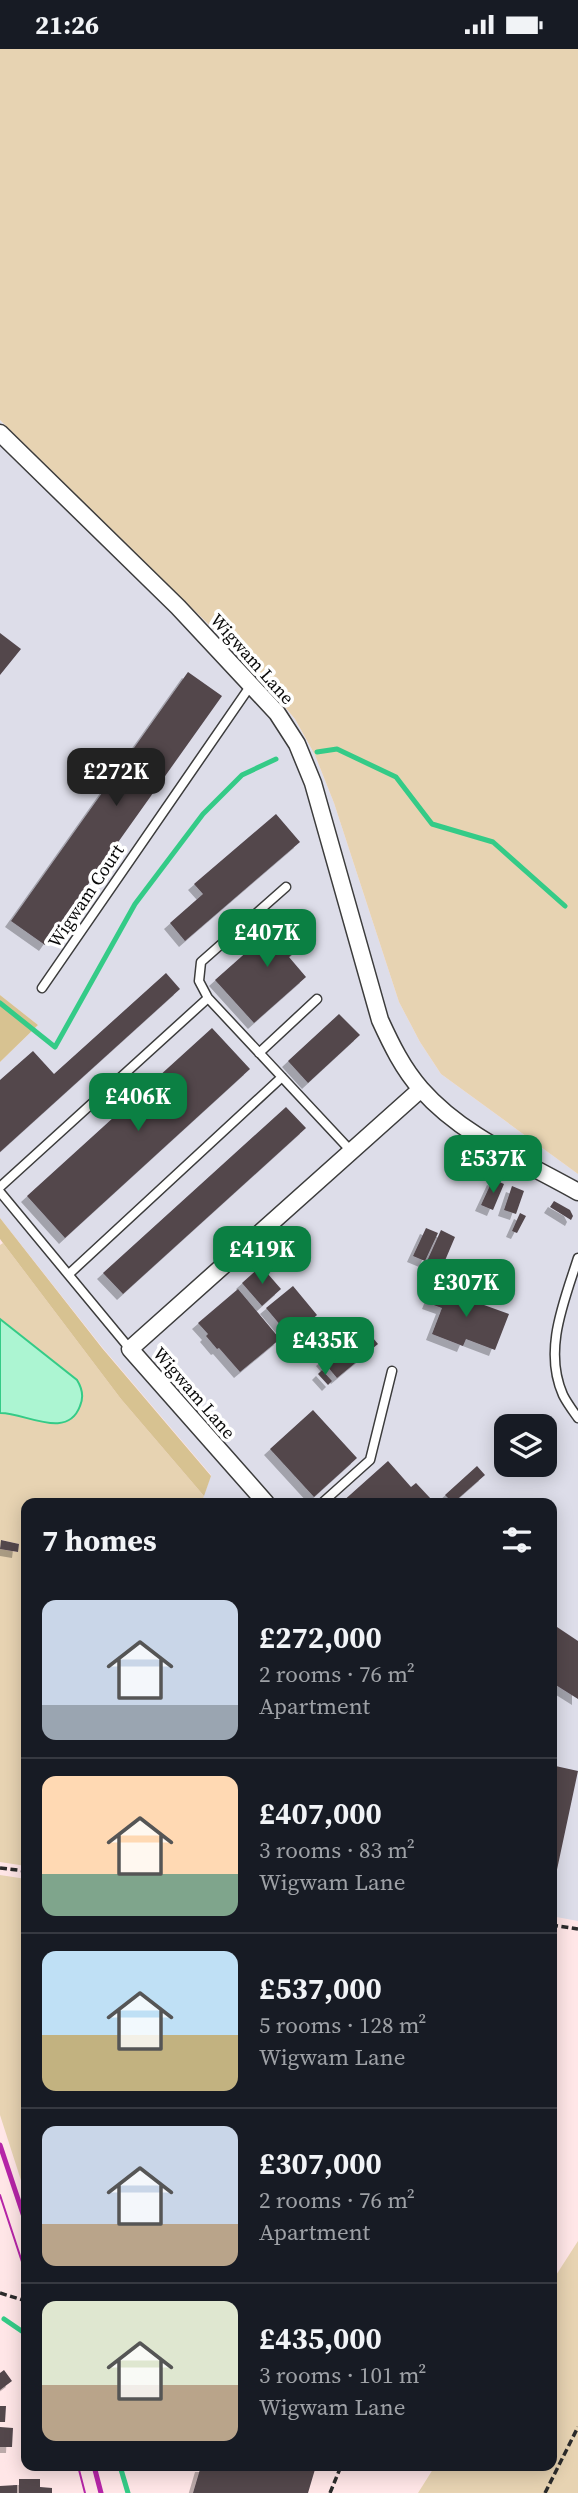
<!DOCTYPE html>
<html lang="en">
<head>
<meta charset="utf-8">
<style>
  body { margin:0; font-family:"Source Serif 4",serif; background:#242831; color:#f1f3f6; height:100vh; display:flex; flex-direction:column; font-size:26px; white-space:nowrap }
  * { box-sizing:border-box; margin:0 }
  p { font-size:23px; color:#9ea1a6 }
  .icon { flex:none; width:38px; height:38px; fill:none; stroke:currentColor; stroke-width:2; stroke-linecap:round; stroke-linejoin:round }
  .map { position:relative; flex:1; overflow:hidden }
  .details { position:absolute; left:21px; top:1449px; width:536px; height:973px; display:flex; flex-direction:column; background:#171b24; border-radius:14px; box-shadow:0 4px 18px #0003 }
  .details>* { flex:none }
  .controls { position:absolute; left:494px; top:1365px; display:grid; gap:14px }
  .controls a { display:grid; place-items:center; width:63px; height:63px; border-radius:14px; background:#171b24; box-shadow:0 4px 18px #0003; font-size:35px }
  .price { position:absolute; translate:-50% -60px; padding:0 16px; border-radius:14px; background:#0b8043; color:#fff; font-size:23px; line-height:46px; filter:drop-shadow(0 2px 4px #0008) }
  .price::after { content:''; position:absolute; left:50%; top:42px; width:21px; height:16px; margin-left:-10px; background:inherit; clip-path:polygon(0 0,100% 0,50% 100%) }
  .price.on { background:#222; color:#fff }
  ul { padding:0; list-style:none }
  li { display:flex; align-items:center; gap:21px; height:175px; padding:0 21px }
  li+li { border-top:2px solid #363941 }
  li span { display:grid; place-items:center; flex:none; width:196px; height:140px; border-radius:14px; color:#555 }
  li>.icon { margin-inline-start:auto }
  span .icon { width:84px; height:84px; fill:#fffc; stroke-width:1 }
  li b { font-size:30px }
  h2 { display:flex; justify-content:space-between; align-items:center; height:84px; padding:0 21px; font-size:30px }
  .status { display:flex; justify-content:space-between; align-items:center; height:49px; padding:0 35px; background:#171b24; direction:ltr }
  .status svg { height:19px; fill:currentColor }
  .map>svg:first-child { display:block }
  .industrial { fill:#dddde9; fill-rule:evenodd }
  .green { fill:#e7d3b2 }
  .forest { fill:#d7c291 }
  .water { fill:#acf5d2; stroke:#34cb87; stroke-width:2 }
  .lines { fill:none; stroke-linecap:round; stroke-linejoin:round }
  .stream { stroke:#34cb87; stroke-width:5 }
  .building { fill:#52464c; filter:url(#shadow) }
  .lane-casing { stroke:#3c3c3c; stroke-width:11 }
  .street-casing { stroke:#3c3c3c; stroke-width:19 }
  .path { stroke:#2b2b2b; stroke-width:3.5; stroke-dasharray:7 3.5; stroke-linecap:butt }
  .lane { stroke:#fff; stroke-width:8 }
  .street { stroke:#fff; stroke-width:16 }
  .tram { stroke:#b625a8; stroke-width:2 }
  .rail { stroke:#b625a8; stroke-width:5 }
  .labels { text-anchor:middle; stroke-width:7; stroke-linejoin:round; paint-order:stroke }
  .street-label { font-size:18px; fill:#090909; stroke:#fff }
</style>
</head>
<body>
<div class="status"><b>21:26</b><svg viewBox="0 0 49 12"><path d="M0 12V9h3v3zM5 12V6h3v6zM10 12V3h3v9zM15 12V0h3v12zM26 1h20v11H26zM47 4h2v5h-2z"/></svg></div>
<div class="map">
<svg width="578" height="2444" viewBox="0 0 578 2444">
  <defs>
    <filter id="shadow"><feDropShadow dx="-6" dy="6" stdDeviation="0" flood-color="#0004"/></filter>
  </defs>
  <rect width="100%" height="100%" fill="#ffe6e7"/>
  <path class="industrial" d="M 0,371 L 248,614 L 295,670 L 315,706 L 334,754 L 399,953 L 420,993 L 441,1025 L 578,1125 L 578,1872 L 551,1867 L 551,1454 L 201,1454 L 211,1426 L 102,1298 L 0,1169 L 0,1013 L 38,976 L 0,946 ZM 506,1377 L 544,1377 L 544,1416 L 506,1416 Z"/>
  <path class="green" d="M 0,0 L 578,0 L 578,1125 L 441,1025 L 420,993 L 399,953 L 334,754 L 315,706 L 295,670 L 248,614 L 0,371 Z
    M 3,1194 L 121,1350 L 204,1447 L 201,1454 L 26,1454 L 26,1817 L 0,1813 L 0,1500 L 17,1503 L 19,1495 L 2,1491 L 0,1498 L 0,1196 Z
    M 0,1826 L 26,1830 L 26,2147 L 0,2066 Z
    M 578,2192 L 578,2444 L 418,2444 L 435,2417 L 551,2417 L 551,2234 Z"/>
  <path class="forest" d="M 0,946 L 38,976 L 0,1013 Z
    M 0,1169 L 102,1299 L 211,1427 L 204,1447 L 121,1350 L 3,1194 L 0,1190 Z"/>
  <path class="water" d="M 0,1270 L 77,1331 C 82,1339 84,1348 80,1357 C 67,1392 24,1363 0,1364 Z"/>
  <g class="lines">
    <path class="stream" d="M 317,703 L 337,700 L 396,728 L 432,775 L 493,793 L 565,857
      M 0,954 L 55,998 L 135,855 L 203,765 L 242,726 L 276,710
      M 4,2270 L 26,2285
      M 120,2417 L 128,2444"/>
  </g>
  <path class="building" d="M 0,584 L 21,600 L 0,626 Z
    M 188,623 L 222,647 L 45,896 L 11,872 Z
    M 276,765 L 300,793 L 185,892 L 170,874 L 203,845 L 194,835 Z
    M 293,862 L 314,886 L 289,908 L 306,928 L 254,974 L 215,931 Z
    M 166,924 L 180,940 L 0,1103 L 0,1031 L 33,1002 L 54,1025 Z
    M 339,965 L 360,986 L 308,1034 L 288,1012 Z
    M 212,979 L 250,1020 L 65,1189 L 27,1147 Z
    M 286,1058 L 306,1079 L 123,1245 L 103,1224 Z
    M 493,1130 L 504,1135 L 493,1161 L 481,1156 Z
    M 512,1137 L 524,1142 L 516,1165 L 504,1161 Z
    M 554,1152 L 570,1161 L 573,1167 L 571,1171 L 550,1158 Z
    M 520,1164 L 526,1167 L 517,1184 L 512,1182 Z
    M 426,1179 L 438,1184 L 425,1212 L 413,1207 Z
    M 441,1181 L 455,1188 L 438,1228 L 423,1221 Z
    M 261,1217 L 281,1240 L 262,1257 L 242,1234 Z
    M 438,1229 L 452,1234 L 448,1243 L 509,1265 L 495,1301 L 466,1290 L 463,1297 L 432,1285 L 442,1259 L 428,1254 Z
    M 293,1237 L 317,1266 L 307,1275 L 313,1283 L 297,1296 L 266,1259 Z
    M 238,1240 L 280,1290 L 240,1323 L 219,1299 L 217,1300 L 206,1287 L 208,1285 L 198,1274 Z
    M 363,1277 L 378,1295 L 337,1329 L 322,1311 Z
    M 322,1321 L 332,1332 L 328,1336 L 318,1325 Z
    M 313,1361 L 357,1409 L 314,1448 L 270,1400 Z
    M 388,1412 L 411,1438 L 416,1434 L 431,1450 L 426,1454 L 341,1454 Z
    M 477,1417 L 485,1426 L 453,1454 L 445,1446 Z
    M 1,1491 L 19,1495 L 18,1503 L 0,1500 Z
    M 551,1574 L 578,1592 L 578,1650 L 551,1633 Z
    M 551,1716 L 578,1722 L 552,1844 L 551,1844 Z
    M 4,2321 L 12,2332 L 0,2341 L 0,2324 Z
    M 0,2357 L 6,2357 L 5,2373 L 0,2373 Z
    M 0,2378 L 13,2379 L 12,2398 L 0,2398 Z
    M 201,2417 L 316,2417 L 308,2444 L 193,2444 Z
    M 19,2430 L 40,2430 L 40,2438 L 52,2439 L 52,2444 L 19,2444 Z
    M 17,2436 L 17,2444 L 0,2444 L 0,2437 Z"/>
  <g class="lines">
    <defs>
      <path id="lane" d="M 286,838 L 201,913 L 199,932 L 208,949 L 351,1102
        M 42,939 L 251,636
        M 259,1004 L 317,950
        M 0,1138 L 208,949
        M 0,1143 L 130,1300
        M 578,1209 C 564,1253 543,1301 563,1346 C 567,1354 573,1362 578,1369
        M 69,1225 L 282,1028
        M 322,1454 L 370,1411 L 392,1322"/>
      <path id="street" d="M 0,384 L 178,558 L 277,664 L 297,695 L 313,734 L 380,971 C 391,995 403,1020 421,1040 C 462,1087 525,1113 578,1143
        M 266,1454 L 130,1300 L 421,1040"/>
    </defs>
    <use href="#lane" class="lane-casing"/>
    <use href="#street" class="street-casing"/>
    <path class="path" d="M 0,1819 L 26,1822
      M 551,1876 L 578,1880
      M 0,2244 L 26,2252
      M 330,2444 L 341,2417
      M 545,2444 L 578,2378"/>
    <use href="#lane" class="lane"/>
    <use href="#street" class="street"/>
    <path class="tram" d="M 0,2146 L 26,2225
      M 78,2417 L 85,2444"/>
    <path class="rail" d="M 0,2096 L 26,2174
      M 94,2417 L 101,2444"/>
  </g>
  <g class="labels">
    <g class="street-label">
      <text transform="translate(252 610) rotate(48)" y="6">Wigwam Lane</text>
      <text transform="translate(86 847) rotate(-56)" y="6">Wigwam Court</text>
      <text transform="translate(194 1344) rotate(49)" y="6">Wigwam Lane</text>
    </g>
  </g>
</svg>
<div class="controls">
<a><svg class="icon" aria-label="layers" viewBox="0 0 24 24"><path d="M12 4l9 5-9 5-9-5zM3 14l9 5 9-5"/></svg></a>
</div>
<b class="price on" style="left:116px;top:759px">£272K</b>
<b class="price" style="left:267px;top:920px">£407K</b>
<b class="price" style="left:138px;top:1084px">£406K</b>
<b class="price" style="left:493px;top:1146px">£537K</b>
<b class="price" style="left:262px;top:1237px">£419K</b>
<b class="price" style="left:466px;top:1270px">£307K</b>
<b class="price" style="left:325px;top:1328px">£435K</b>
<section class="details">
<h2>7 homes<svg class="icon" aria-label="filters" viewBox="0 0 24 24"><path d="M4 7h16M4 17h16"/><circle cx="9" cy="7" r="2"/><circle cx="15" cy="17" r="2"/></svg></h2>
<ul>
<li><span style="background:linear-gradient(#c9d6e8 75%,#9aa5b1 0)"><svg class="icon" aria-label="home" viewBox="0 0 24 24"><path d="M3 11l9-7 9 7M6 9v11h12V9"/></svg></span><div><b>£272,000</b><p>2 rooms · 76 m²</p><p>Apartment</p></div></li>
<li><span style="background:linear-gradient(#ffd9b3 70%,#7fa58c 0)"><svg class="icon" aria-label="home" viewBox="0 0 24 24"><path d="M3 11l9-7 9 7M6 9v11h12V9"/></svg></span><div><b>£407,000</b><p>3 rooms · 83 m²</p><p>Wigwam Lane</p></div></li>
<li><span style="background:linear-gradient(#bfe0f5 60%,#c2b280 0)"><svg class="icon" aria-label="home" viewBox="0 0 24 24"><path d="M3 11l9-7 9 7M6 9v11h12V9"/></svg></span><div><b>£537,000</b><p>5 rooms · 128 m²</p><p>Wigwam Lane</p></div></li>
<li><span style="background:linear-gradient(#c9d6e8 70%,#b9a48a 0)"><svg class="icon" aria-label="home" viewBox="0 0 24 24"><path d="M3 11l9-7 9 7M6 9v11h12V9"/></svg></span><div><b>£307,000</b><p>2 rooms · 76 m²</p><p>Apartment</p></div></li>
<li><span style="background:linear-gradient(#dfe7d0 60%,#b9a48a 0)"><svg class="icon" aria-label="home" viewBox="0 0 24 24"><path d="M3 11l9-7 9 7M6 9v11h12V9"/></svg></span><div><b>£435,000</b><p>3 rooms · 101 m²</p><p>Wigwam Lane</p></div></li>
</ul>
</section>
</div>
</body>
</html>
